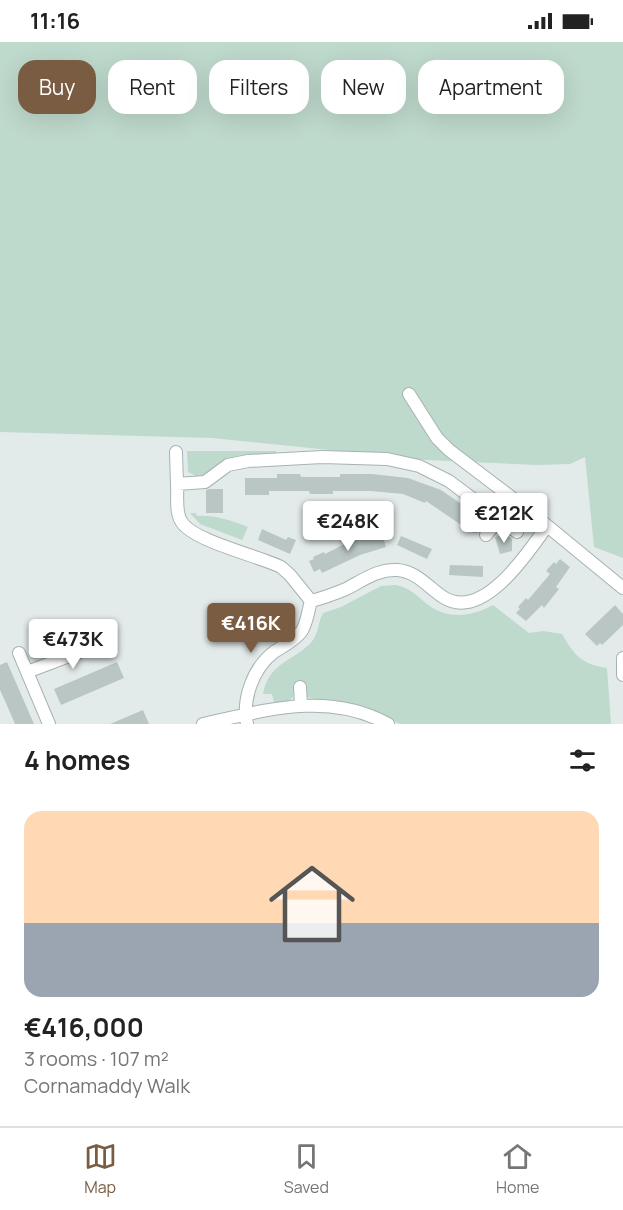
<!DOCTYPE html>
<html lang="en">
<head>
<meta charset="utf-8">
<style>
  body { margin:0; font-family:Manrope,sans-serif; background:#f2f2f2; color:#222; height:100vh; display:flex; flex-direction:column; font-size:22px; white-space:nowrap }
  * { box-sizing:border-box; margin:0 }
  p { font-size:20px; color:#767676 }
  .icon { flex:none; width:33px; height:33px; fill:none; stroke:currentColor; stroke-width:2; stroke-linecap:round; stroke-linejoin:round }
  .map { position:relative; height:682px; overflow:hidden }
  .panel { display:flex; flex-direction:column; background:#fff; flex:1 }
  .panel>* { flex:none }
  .guide { position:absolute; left:18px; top:18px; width:588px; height:54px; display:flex; gap:12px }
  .price { position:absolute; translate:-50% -51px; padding:0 14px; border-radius:6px; background:#fff; color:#222; font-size:20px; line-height:39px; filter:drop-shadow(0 2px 3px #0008) }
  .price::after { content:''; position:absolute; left:50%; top:36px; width:18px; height:14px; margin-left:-9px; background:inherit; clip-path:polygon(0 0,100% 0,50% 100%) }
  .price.selected { background:#795c42; color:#fff }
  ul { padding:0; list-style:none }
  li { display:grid; align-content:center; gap:12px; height:318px; padding:0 24px }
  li+li { border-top:2px solid #e0e0e0 }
  li span { display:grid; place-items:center; height:186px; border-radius:18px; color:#555 }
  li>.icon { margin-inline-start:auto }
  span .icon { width:108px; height:108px; fill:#fffc; stroke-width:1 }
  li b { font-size:26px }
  h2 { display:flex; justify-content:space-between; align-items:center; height:72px; padding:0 24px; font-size:26px }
  .chip { padding:0 21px; border-radius:18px; background:#fff; box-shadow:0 6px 24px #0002; font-size:21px; line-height:54px }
  .chip.selected { background:#795c42; color:#fff }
  .status { display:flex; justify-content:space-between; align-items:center; height:42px; padding:0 30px; background:#fff; direction:ltr }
  .status svg { height:16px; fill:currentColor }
  .tab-bar { display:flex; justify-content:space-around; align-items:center; height:84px; border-top:2px solid #e0e0e0; background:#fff; font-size:16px; color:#767676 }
  .tab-bar a { display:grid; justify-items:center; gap:3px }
  .tab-bar .selected { color:#795c42 }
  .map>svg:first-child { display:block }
  .green { fill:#bedacc }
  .building { fill:#b9c6c3 }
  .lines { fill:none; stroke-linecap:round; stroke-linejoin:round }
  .street-casing { stroke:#a6b3b2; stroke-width:14 }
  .street { stroke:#fff; stroke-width:12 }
</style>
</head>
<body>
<div class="status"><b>11:16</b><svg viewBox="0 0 49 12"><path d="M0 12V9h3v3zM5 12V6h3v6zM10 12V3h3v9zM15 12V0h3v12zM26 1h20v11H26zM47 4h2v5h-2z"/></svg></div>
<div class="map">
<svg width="623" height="682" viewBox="0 0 623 682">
  <rect width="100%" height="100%" fill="#e3ebea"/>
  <path class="green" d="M 0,0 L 623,0 L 623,516 L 594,505 L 585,415 L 570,422 L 536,423 L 426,418 L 212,396 L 0,390 Z
    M 187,409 L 276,409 L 276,412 C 261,413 242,411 228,417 C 216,422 208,433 195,436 L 194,433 L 188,430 Z
    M 190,471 L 196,471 L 197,474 C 214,473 230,478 248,485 L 242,498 L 200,482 Z
    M 395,543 C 409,545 416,553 427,562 C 448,578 471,575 493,563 L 529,591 L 543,589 L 562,592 C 575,614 581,622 607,626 L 611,682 L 400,682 L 358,664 L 309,656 L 306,653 L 305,644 L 294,644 L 293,655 L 289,659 L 274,661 L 272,652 L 263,652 C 269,619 296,619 313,598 C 319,589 318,580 323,571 L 341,565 L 381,544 Z"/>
  <path class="building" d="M 277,432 L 300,432 L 301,435 L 340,435 L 340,432 L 372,432 L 408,436 L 441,448 L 476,472 L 484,478 L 484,482 L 477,491 L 473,491 L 426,459 L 425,461 L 403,452 L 371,449 L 333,449 L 333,452 L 310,452 L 309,449 L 269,449 L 269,453 L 245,453 L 245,436 L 277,436 Z
    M 209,447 L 223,447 L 223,471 L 206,471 L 206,448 Z
    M 262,487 L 286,498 L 288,495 L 296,498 L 290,512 L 258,498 Z
    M 381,489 L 386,505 L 360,513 L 322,531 L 320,527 L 314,530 L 309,519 L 314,517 L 313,515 L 324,510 L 325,512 L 354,497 Z
    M 506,492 L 512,497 L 512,509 L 500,512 L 495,495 Z
    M 401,494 L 432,507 L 427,517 L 397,503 Z
    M 560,517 L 570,525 L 556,545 L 559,547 L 544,566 L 542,563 L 526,579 L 516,571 L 520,567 L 518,565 L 526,556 L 528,558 L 550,532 L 546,529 L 554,520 L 556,522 Z
    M 450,523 L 483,524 L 483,535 L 449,533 Z
    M 615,563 L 623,572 L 623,583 L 602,603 L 600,601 L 597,604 L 585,592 Z
    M 7,620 L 24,659 L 34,682 L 15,682 L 6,661 L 0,648 L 0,623 Z
    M 117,620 L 124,636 L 61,663 L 54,647 Z
    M 143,668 L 149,682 L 110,682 Z"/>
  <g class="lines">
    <defs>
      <path id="street" d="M 409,352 L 437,396 L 449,408 L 528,468 L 623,546
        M 176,410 L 177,442
        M 517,490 L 449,439 L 419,424 L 387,417 L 322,415 L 248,419 L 228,423 L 205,440 L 177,442 C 178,453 175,469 181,479 C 192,499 259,514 281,525 L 290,533 L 311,559 C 323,556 334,552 346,547 C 362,539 377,527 397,528 C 416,529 428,545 443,555 C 483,581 529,509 547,484
        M 486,493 L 500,476
        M 19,611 L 49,682
        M 623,616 L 623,633
        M 27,630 L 109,599
        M 300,645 L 301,663
        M 203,682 C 266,668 328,649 388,682
        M 247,682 C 242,657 253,626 274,610 C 283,604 294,599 301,590 C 307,582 308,569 311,559"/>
    </defs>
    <use href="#street" class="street-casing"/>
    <use href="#street" class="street"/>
  </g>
</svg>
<b class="price" style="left:504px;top:502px">€212K</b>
<b class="price" style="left:348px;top:510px">€248K</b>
<b class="price selected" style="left:251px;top:612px">€416K</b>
<b class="price" style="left:73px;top:628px">€473K</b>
<div class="guide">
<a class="chip selected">Buy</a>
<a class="chip">Rent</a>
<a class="chip">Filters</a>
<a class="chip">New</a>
<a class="chip">Apartment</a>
</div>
</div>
<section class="panel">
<h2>4 homes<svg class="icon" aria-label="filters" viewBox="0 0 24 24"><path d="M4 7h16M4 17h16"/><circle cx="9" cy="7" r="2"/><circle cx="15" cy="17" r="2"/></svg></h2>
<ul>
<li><span style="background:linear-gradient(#ffd9b3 60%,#9aa5b1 0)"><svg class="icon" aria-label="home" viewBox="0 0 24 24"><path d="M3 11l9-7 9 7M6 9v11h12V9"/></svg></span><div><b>€416,000</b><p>3 rooms · 107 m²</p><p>Cornamaddy Walk</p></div></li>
</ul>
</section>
<nav class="tab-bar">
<a class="selected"><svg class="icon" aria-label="map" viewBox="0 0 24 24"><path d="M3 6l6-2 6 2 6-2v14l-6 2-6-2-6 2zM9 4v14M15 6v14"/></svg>Map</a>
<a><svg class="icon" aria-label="saved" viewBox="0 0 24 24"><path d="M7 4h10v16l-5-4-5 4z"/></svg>Saved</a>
<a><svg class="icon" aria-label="home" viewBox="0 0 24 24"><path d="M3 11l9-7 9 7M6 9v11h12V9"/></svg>Home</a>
</nav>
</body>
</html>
